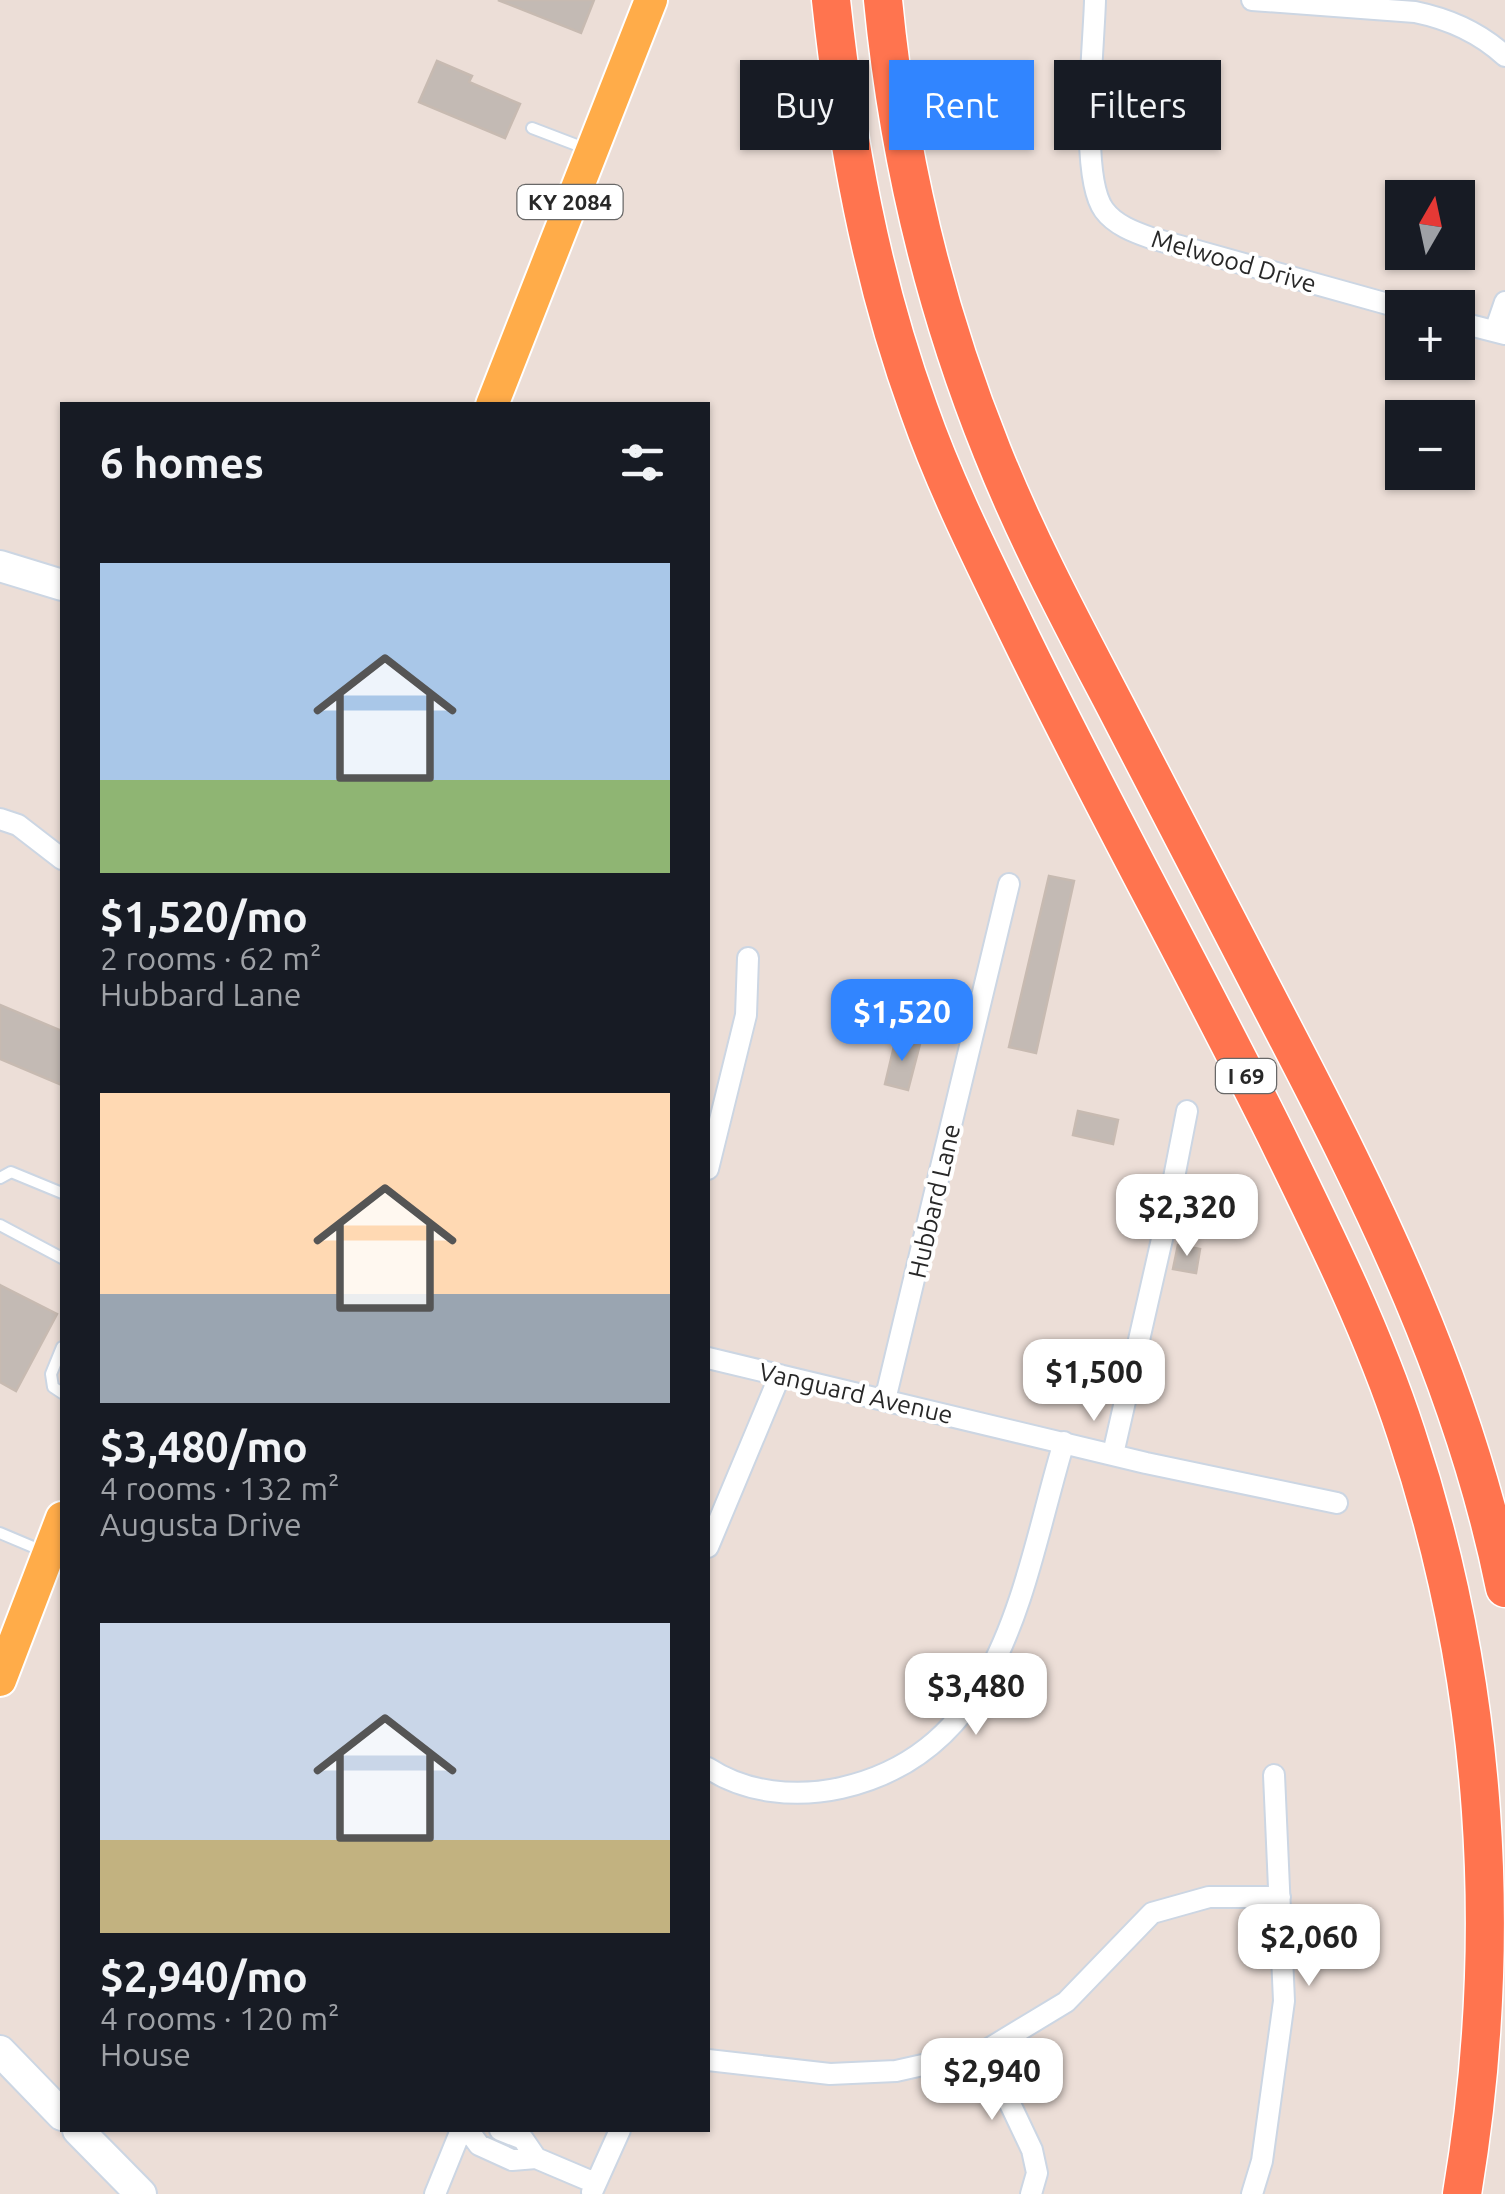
<!DOCTYPE html>
<html lang="en">
<head>
<meta charset="utf-8">
<style>
  body { margin:0; font-family:Ubuntu,sans-serif; background:#20242c; color:#f1f3f6; height:100vh; display:flex; flex-direction:column; font-size:38px; white-space:nowrap }
  * { box-sizing:border-box; margin:0 }
  p { font-size:32px; color:#9ea1a6 }
  .icon { flex:none; width:55px; height:55px; fill:none; stroke:currentColor; stroke-width:2; stroke-linecap:round; stroke-linejoin:round }
  .map { position:relative; flex:1; overflow:hidden }
  .panel { position:absolute; left:60px; top:402px; width:650px; height:1730px; display:flex; flex-direction:column; background:#171b24; border-radius:0px; box-shadow:0 2px 8px #0004 }
  .panel>* { flex:none }
  .guide { position:absolute; left:740px; top:60px; width:615px; height:90px; display:flex; gap:20px }
  .needle { width:65px; rotate:9deg }
  .fabs { position:absolute; left:1385px; top:180px; display:grid; gap:20px }
  .fabs a { display:grid; place-items:center; width:90px; height:90px; border-radius:0px; background:#171b24; box-shadow:0 2px 8px #0004; font-size:50px }
  .price { position:absolute; translate:-50% -85px; padding:0 22px; border-radius:20px; background:#fff; color:#222; font-size:32px; line-height:65px; filter:drop-shadow(0 2px 5px #0008) }
  .price::after { content:''; position:absolute; left:50%; top:60px; width:30px; height:22px; margin-left:-15px; background:inherit; clip-path:polygon(0 0,100% 0,50% 100%) }
  .price.active { background:#3185ff; color:#fff }
  ul { padding:0; list-style:none }
  li { display:grid; align-content:center; gap:20px; height:530px; padding:0 40px }
  li span { display:grid; place-items:center; height:310px; border-radius:0px; color:#555 }
  li>.icon { margin-inline-start:auto }
  span .icon { width:180px; height:180px; fill:#fffc; stroke-width:1 }
  li b { font-size:42px }
  h2 { display:flex; justify-content:space-between; align-items:center; height:120px; padding:0 40px; font-size:42px }
  .pill { padding:0 35px; border-radius:0px; background:#171b24; box-shadow:0 2px 8px #0004; font-size:35px; line-height:90px }
  .pill.active { background:#3185ff; color:#fff }
  .map>svg:first-child { display:block }
  .building { fill:#c3bab4; stroke:#c7bab1; stroke-width:2.5 }
  .lines { fill:none; stroke-linecap:round; stroke-linejoin:round }
  .lane-casing { stroke:#ccd6e3; stroke-width:14 }
  .street-casing { stroke:#ccd6e3; stroke-width:24 }
  .secondary-casing { stroke:#ccd6e3; stroke-width:34 }
  .primary-casing { stroke:#fff; stroke-width:36 }
  .highway-casing { stroke:#fff; stroke-width:41 }
  .lane { stroke:#fff; stroke-width:10 }
  .street { stroke:#fff; stroke-width:20 }
  .secondary { stroke:#fff; stroke-width:30 }
  .primary { stroke:#ffac49; stroke-width:32 }
  .highway { stroke:#ff744f; stroke-width:38 }
  .labels { text-anchor:middle; stroke-width:8; stroke-linejoin:round; paint-order:stroke }
  .shield { fill:#fff; stroke:#686868; stroke-width:2.5 }
  .shield-label { font-size:22px; font-weight:bold; fill:#282828 }
  .street-label { font-size:25px; fill:#282828; stroke:#fff }
</style>
</head>
<body>
<div class="map">
<svg width="1505" height="2194" viewBox="0 0 1505 2194">
  <rect width="100%" height="100%" fill="#ecded7"/>
  <path class="building" d="M 498,0 L 594,0 L 581,33 Z
    M 437,61 L 472,76 L 469,82 L 520,104 L 505,138 L 419,102 Z
    M 1049,876 L 1074,881 L 1036,1053 L 1009,1047 Z
    M 0,1005 L 62,1031 L 62,1085 L 0,1059 Z
    M 896,1038 L 920,1044 L 908,1090 L 885,1084 Z
    M 1078,1111 L 1118,1120 L 1113,1144 L 1073,1135 Z
    M 1178,1245 L 1200,1249 L 1196,1273 L 1173,1269 Z
    M 0,1285 L 57,1314 L 16,1391 L 0,1382 Z"/>
  <g class="lines">
    <defs>
      <path id="lane" d="M 532,128 L 587,149
        M 0,1178 L 11,1172 L 62,1193
        M 0,1225 L 62,1258
        M 62,1347 L 51,1374 L 53,1387 L 62,1393
        M 0,1533 L 45,1552"/>
      <path id="street" d="M 1095,0 C 1094,46 1079,176 1104,210 C 1115,225 1134,232 1151,238 L 1402,308
        M 1252,0 L 1415,12 C 1449,19 1479,32 1505,56
        M 1458,322 L 1505,334
        M 1495,331 L 1505,302
        M 0,819 L 18,825 L 62,859
        M 708,1169 L 746,1015 L 748,958
        M 708,1358 L 1146,1463 L 1337,1503
        M 885,1400 L 1009,884
        M 1113,1454 L 1162,1239 L 1187,1111
        M 708,1547 L 780,1375
        M 708,1768 C 746,1793 796,1798 841,1788 C 1006,1751 1023,1578 1064,1442
        M 985,2051 L 1032,2150 L 1037,2173 L 1031,2194
        M 708,2060 L 830,2074 L 896,2071 L 985,2051 L 1066,2002 L 1152,1913 L 1209,1897 L 1280,1897
        M 468,2130 L 479,2145 L 512,2160 L 536,2158 L 595,2183
        M 500,2130 L 523,2139 L 536,2158
        M 592,2192 L 620,2130
        M 435,2194 L 461,2130
        M 1252,2194 L 1262,2161 L 1284,2001 L 1274,1775"/>
      <path id="secondary" d="M 0,566 L 62,585
        M 0,2051 L 62,2115
        M 78,2130 L 141,2194"/>
      <path id="primary" d="M 492,405 L 651,0
        M 0,1680 L 62,1518"/>
      <path id="highway" d="M 831,0 C 846,139 871,278 919,410 C 945,484 980,554 1014,624 C 1097,796 1190,962 1275,1133 C 1323,1231 1372,1329 1406,1433 C 1488,1679 1505,1938 1462,2194
        M 883,0 C 898,155 934,307 992,451 C 1027,539 1072,623 1116,707 C 1170,812 1225,916 1279,1021 C 1374,1203 1464,1385 1505,1588"/>
    </defs>
    <use href="#lane" class="lane-casing"/>
    <use href="#street" class="street-casing"/>
    <use href="#secondary" class="secondary-casing"/>
    <use href="#primary" class="primary-casing"/>
    <use href="#highway" class="highway-casing"/>
    <use href="#lane" class="lane"/>
    <use href="#street" class="street"/>
    <use href="#secondary" class="secondary"/>
    <use href="#primary" class="primary"/>
    <use href="#highway" class="highway"/>
  </g>
  <g class="labels">
    <g class="shield">
      <rect x="517.5" y="185" width="105" height="34" rx="8"/>
      <rect x="1216" y="1059" width="60" height="34" rx="8"/>
    </g>
    <g class="shield-label">
      <text x="570" y="210">KY 2084</text>
      <text x="1246" y="1084">I 69</text>
    </g>
    <g class="street-label">
      <text transform="translate(1234 261) rotate(16)" y="9">Melwood Drive</text>
      <text transform="translate(934 1201) rotate(-77)" y="9">Hubbard Lane</text>
      <text transform="translate(856 1393) rotate(13)" y="9">Vanguard Avenue</text>
    </g>
  </g>
</svg>
<div class="fabs">
<a><svg class="needle" viewBox="-14 -14 28 28"><path d="M0-13l5 13h-10z" fill="#e53935"/><path d="M0 13l5-13h-10z" fill="#9ea1a6"/></svg></a>
<a>+</a>
<a>−</a>
</div>
<b class="price active" style="left:902px;top:1064px">$1,520</b>
<b class="price" style="left:1187px;top:1259px">$2,320</b>
<b class="price" style="left:1094px;top:1424px">$1,500</b>
<b class="price" style="left:976px;top:1738px">$3,480</b>
<b class="price" style="left:1309px;top:1989px">$2,060</b>
<b class="price" style="left:992px;top:2123px">$2,940</b>
<div class="guide">
<a class="pill">Buy</a>
<a class="pill active">Rent</a>
<a class="pill">Filters</a>
</div>
<section class="panel">
<h2>6 homes<svg class="icon" aria-label="filters" viewBox="0 0 24 24"><path d="M4 7h16M4 17h16"/><circle cx="9" cy="7" r="2"/><circle cx="15" cy="17" r="2"/></svg></h2>
<ul>
<li><span style="background:linear-gradient(#a9c7e8 70%,#8fb573 0)"><svg class="icon" aria-label="home" viewBox="0 0 24 24"><path d="M3 11l9-7 9 7M6 9v11h12V9"/></svg></span><div><b>$1,520/mo</b><p>2 rooms · 62 m²</p><p>Hubbard Lane</p></div></li>
<li><span style="background:linear-gradient(#ffd9b3 65%,#9aa5b1 0)"><svg class="icon" aria-label="home" viewBox="0 0 24 24"><path d="M3 11l9-7 9 7M6 9v11h12V9"/></svg></span><div><b>$3,480/mo</b><p>4 rooms · 132 m²</p><p>Augusta Drive</p></div></li>
<li><span style="background:linear-gradient(#c9d6e8 70%,#c2b280 0)"><svg class="icon" aria-label="home" viewBox="0 0 24 24"><path d="M3 11l9-7 9 7M6 9v11h12V9"/></svg></span><div><b>$2,940/mo</b><p>4 rooms · 120 m²</p><p>House</p></div></li>
</ul>
</section>
</div>
</body>
</html>
